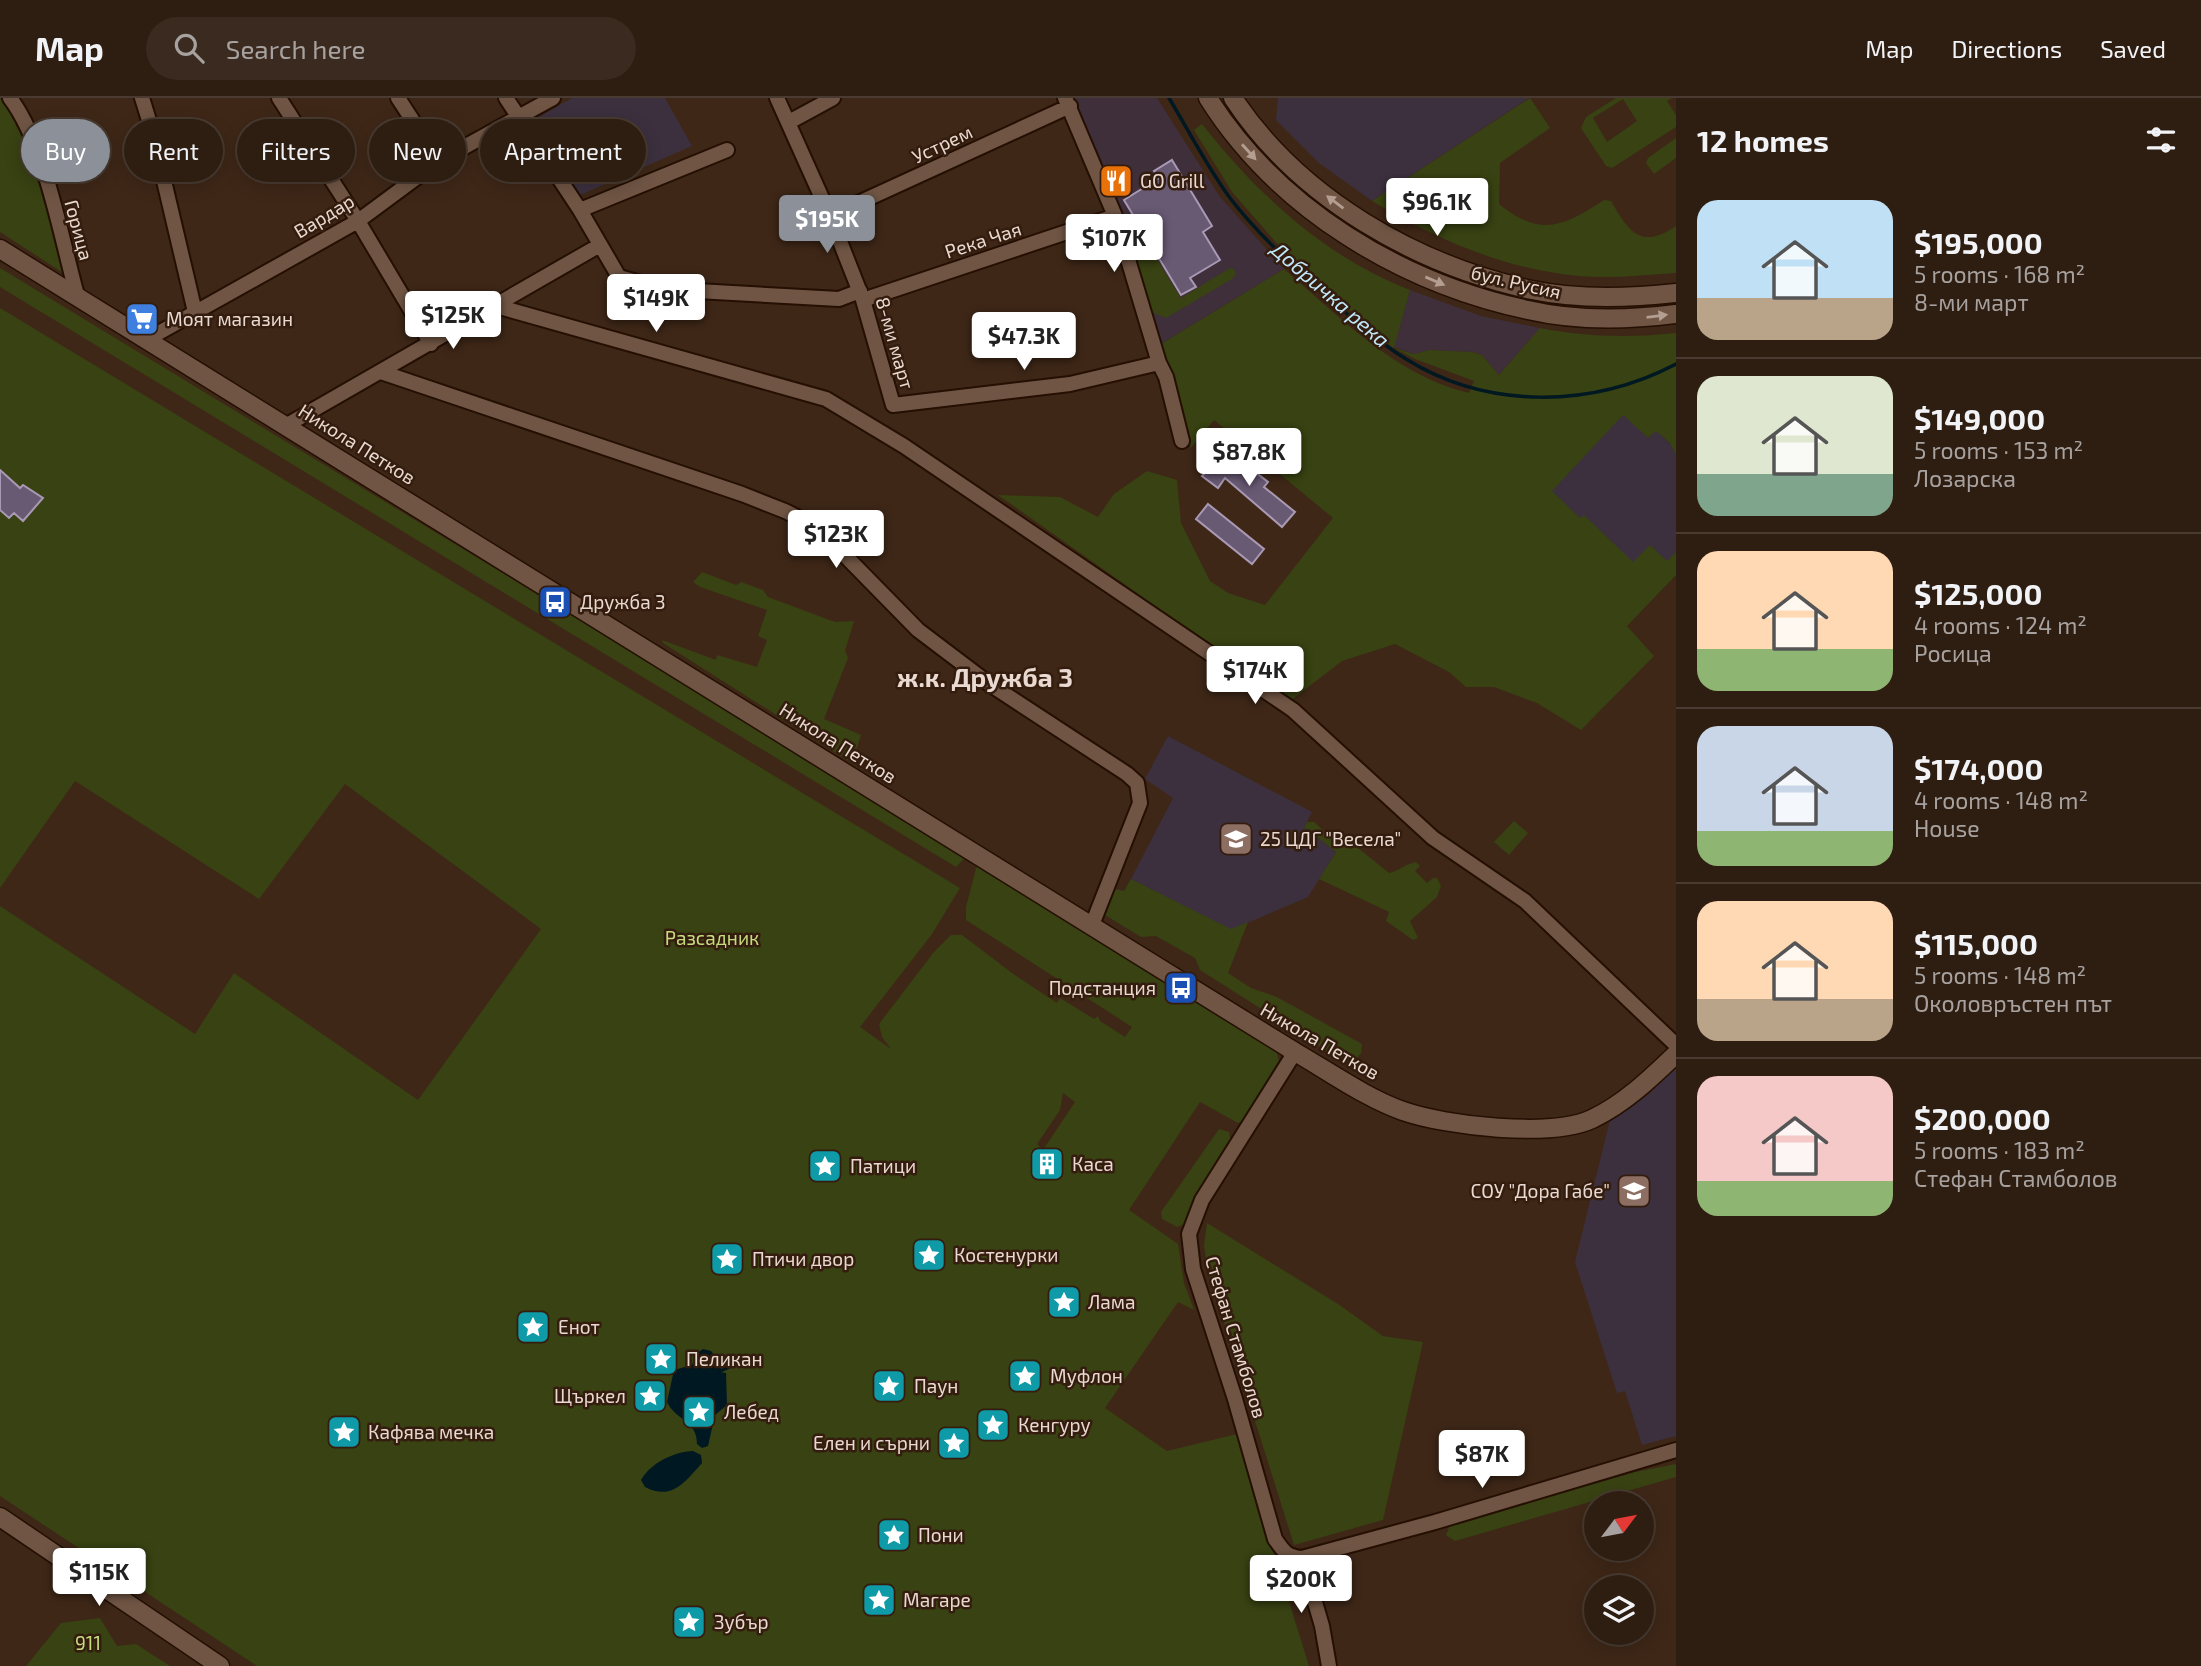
<!DOCTYPE html>
<html lang="en">
<head>
<meta charset="utf-8">
<style>
  body { margin:0; font-family:"Exo 2",sans-serif; background:#3a2a1f; color:#f1f3f6; height:100vh; display:flex; flex-direction:column; font-size:26px; white-space:nowrap }
  * { box-sizing:border-box; margin:0 }
  p { font-size:23px; color:#a7a29f }
  .icon { flex:none; width:38px; height:38px; fill:none; stroke:currentColor; stroke-width:2; stroke-linecap:round; stroke-linejoin:round }
  .map { position:relative; flex:1; overflow:hidden }
  .drawer { display:flex; flex-direction:column; background:#2e1d11; width:525px }
  .drawer>* { flex:none }
  .hud { position:absolute; left:21px; top:21px; width:665px; height:63px; display:flex; gap:14px }
  .needle { width:46px; rotate:58deg }
  .buttons { position:absolute; left:1584px; top:1393px; display:grid; gap:14px }
  .buttons a { display:grid; place-items:center; width:70px; height:70px; border-radius:50%; background:#2e1d11; box-shadow:0 4px 18px #0003,0 0 0 2px #493b31; font-size:35px }
  .price { position:absolute; translate:-50% -60px; padding:0 16px; border-radius:7px; background:#fff; color:#222; font-size:23px; line-height:46px; filter:drop-shadow(0 2px 4px #0008) }
  .price::after { content:''; position:absolute; left:50%; top:42px; width:21px; height:16px; margin-left:-10px; background:inherit; clip-path:polygon(0 0,100% 0,50% 100%) }
  .price.on { background:#8c9099; color:#fff }
  ul { padding:0; list-style:none }
  li { display:flex; align-items:center; gap:21px; height:175px; padding:0 21px }
  li+li { border-top:2px solid #493b31 }
  li span { display:grid; place-items:center; flex:none; width:196px; height:140px; border-radius:21px; color:#555 }
  li>.icon { margin-inline-start:auto }
  span .icon { width:84px; height:84px; fill:#fffc; stroke-width:1 }
  li b { font-size:30px }
  h2 { display:flex; justify-content:space-between; align-items:center; height:84px; padding:0 21px; font-size:30px }
  .chip { padding:0 24px; border-radius:32px; background:#2e1d11; box-shadow:0 4px 18px #0003,0 0 0 2px #493b31; font-size:24px; line-height:63px }
  .chip.on { background:#8c9099; color:#fff }
  header { display:flex; align-items:center; gap:42px; box-sizing:border-box; height:98px; padding:0 35px; background:#2e1d11; border-bottom:2px solid #493b31 }
  header strong { font-size:33px }
  nav { display:flex; gap:38px; margin-inline-start:auto; font-size:24px }
  .search { width:490px; height:63px; background:#3a2a1f; display:flex; align-items:center; gap:18px; box-sizing:border-box; padding:0 24px; border-radius:38px; color:#a7a29f; font-size:26px }
  main { display:flex; flex:1; min-height:0 }
  .map>svg:first-child { display:block }
  .commercial { fill:#3f2f3a }
  .education { fill:#3c303e }
  .green { fill:#384212; fill-rule:evenodd }
  .water { fill:#001821 }
  .lines { fill:none; stroke-linecap:round; stroke-linejoin:round }
  .stream { stroke:#001821; stroke-width:3.5 }
  .building { fill:#695a74; stroke:#a999b5; stroke-width:2 }
  .minor-casing { stroke:#240f02; stroke-width:18 }
  .tertiary-casing { stroke:#240f02; stroke-width:21 }
  .secondary-casing { stroke:#240f02; stroke-width:21 }
  .minor { stroke:#705544; stroke-width:14 }
  .tertiary { stroke:#705544; stroke-width:18 }
  .secondary { stroke:#705544; stroke-width:18 }
  .oneway { fill:#b39e91 }
  .labels { text-anchor:middle; stroke-width:5; stroke-linejoin:round; paint-order:stroke }
  .street-label { font-size:19px; fill:#e9d9d0; stroke:#341d0e }
  .poi-label { font-size:19px; fill:#e9d9d0; stroke:#341d0e; text-anchor:start }
  .park-label { font-size:19px; fill:#c5dd7e; stroke:#341d0e }
  .water-label { font-size:21px; font-style:italic; fill:#c0e8fa; stroke:#341d0e }
  .district-label { font-size:26px; font-weight:bold; fill:#e9d9d0; stroke:#341d0e }
</style>
</head>
<body>
<header>
<strong>Map</strong>
<div class="search"><svg class="icon" aria-label="search" viewBox="0 0 24 24"><circle cx="10" cy="10" r="6"/><path d="M15 15l6 6"/></svg>Search here</div>
<nav><a>Map</a><a>Directions</a><a>Saved</a></nav>
</header>
<main>
<div class="map">
<svg width="1676" height="1568" viewBox="0 0 1676 1568">
  <rect width="100%" height="100%" fill="#3e2717"/>
  <path class="commercial" d="M 1074,0 L 1157,0 L 1220,99 L 1284,171 L 1161,246 L 1123,115 Z
    M 1410,192 L 1481,218 L 1540,230 L 1499,277 L 1482,257 L 1472,254 L 1429,252 L 1414,256 L 1394,249 Z"/>
  <path class="education" d="M 572,0 L 665,0 L 692,48 L 580,97 L 532,23 Z
    M 1278,0 L 1529,0 L 1372,103 L 1319,65 L 1276,22 Z
    M 1624,302 L 1676,351 L 1676,454 L 1587,545 L 1486,449 Z
    M 1168,638 L 1312,714 L 1304,729 L 1336,754 L 1308,799 L 1231,832 L 1131,781 L 1173,700 L 1145,681 Z
    M 1676,969 L 1676,1338 L 1642,1347 L 1625,1293 L 1617,1295 L 1575,1164 L 1610,1022 L 1649,996 Z"/>
  <path class="green" d="M 0,0 L 13,15 L 21,30 L 68,178 L 0,134 Z
    M 1530,0 L 1550,30 L 1500,65 L 1499,106 C 1541,140 1564,128 1604,102 L 1611,103 C 1629,134 1641,152 1676,128 L 1676,175 C 1644,177 1610,181 1579,178 C 1503,171 1436,141 1372,103 Z
    M 1616,0 L 1672,0 L 1667,3 L 1676,17 L 1676,29 L 1612,70 L 1606,68 L 1581,30 L 1586,19 ZM 1623,1 L 1637,23 L 1607,44 L 1593,20 Z
    M 1202,26 C 1257,96 1325,159 1410,192 L 1394,250 L 1414,256 L 1429,252 L 1472,254 L 1482,257 L 1499,277 L 1540,230 C 1586,239 1630,240 1676,235 L 1676,357 L 1670,345 L 1656,333 L 1648,340 L 1623,317 L 1552,393 L 1580,420 L 1584,417 L 1633,464 L 1650,447 L 1667,463 L 1676,454 L 1676,477 L 1627,528 L 1654,558 L 1581,632 L 1537,605 L 1494,589 L 1466,589 L 1449,574 L 1395,546 L 1342,563 L 1290,603 L 998,397 L 1060,399 L 1098,419 L 1114,396 L 1147,373 L 1177,382 L 1181,425 L 1210,483 L 1228,495 L 1265,507 L 1333,420 L 1214,322 L 1191,350 L 1161,246 L 1284,171 C 1339,218 1396,278 1469,295 L 1474,283 L 1415,261 L 1392,249 L 1288,158 L 1232,94 L 1194,32 Z
    M 1676,40 L 1676,60 L 1654,76 L 1646,65 L 1648,60 Z
    M 1132,121 L 1181,200 L 1230,170 L 1234,171 L 1236,176 L 1232,181 L 1166,220 L 1151,214 L 1126,125 Z
    M 0,170 L 962,754 L 964,761 L 956,769 L 0,189 Z
    M 0,210 L 960,790 L 932,836 L 860,929 L 891,951 L 882,939 L 879,926 L 934,854 L 951,837 L 962,837 L 1012,875 L 1057,905 L 1060,900 L 1094,921 L 1098,918 L 1100,923 L 1125,939 L 1132,929 L 966,822 L 966,809 L 977,767 L 1276,951 L 1279,964 L 1275,972 L 1244,1022 L 1238,1025 L 1200,1004 L 1129,1112 L 1178,1146 L 1184,1185 L 1194,1212 L 1178,1204 L 1105,1310 L 1167,1353 L 1237,1336 L 1309,1568 L 257,1568 L 0,1398 L 0,808 L 195,936 L 234,875 L 418,1002 L 541,831 L 345,686 L 259,801 L 75,683 L 0,790 ZM 1063,995 L 1075,1004 L 1043,1052 L 1037,1046 L 1060,1012 Z
    M 702,474 L 736,487 L 741,484 L 763,492 L 768,499 L 835,524 L 854,523 L 845,553 L 848,560 L 824,621 L 861,637 L 852,665 L 663,545 L 662,542 L 716,562 L 717,557 L 757,569 L 767,542 L 758,538 L 767,512 L 700,489 L 693,484 Z
    M 1514,723 L 1528,735 L 1509,757 L 1494,744 Z
    M 1307,724 L 1314,724 L 1335,743 L 1341,739 L 1352,741 L 1358,750 L 1389,775 C 1399,773 1405,766 1416,764 L 1420,768 L 1415,773 L 1427,785 L 1433,780 L 1437,780 L 1441,788 L 1437,799 L 1410,823 L 1418,840 L 1413,842 L 1386,823 L 1389,814 L 1319,781 L 1336,754 L 1304,729 Z
    M 1131,781 L 1231,831 L 1248,824 L 1228,875 L 1251,890 L 1277,899 L 1362,946 L 1361,955 L 1354,964 L 1346,965 L 1200,872 L 1195,860 L 1156,838 L 1141,839 L 1105,817 L 1115,791 L 1124,793 Z
    M 1219,1031 L 1229,1034 L 1231,1044 L 1203,1087 L 1184,1126 L 1177,1129 L 1162,1121 L 1161,1114 Z
    M 1207,1125 L 1338,1206 L 1383,1238 L 1423,1244 L 1383,1422 L 1294,1447 L 1208,1173 L 1204,1148 Z
    M 1676,1366 L 1676,1379 L 1455,1443 L 1446,1437 L 1450,1427 L 1635,1374 Z
    M 100,1520 L 117,1548 L 136,1546 L 170,1568 L 26,1568 L 61,1525 Z"/>
  <path class="water" d="M 703,1251 L 711,1253 L 722,1267 L 720,1274 L 726,1275 L 727,1307 L 715,1317 L 708,1348 L 702,1350 L 697,1346 C 697,1322 676,1323 667,1304 L 674,1272 L 692,1267 L 696,1256 Z
    M 693,1353 L 701,1357 L 702,1365 C 685,1384 672,1403 645,1389 L 641,1382 C 651,1365 673,1354 693,1353 Z"/>
  <g class="lines">
    <path class="stream" d="M 1169,0 C 1189,33 1207,69 1230,100 C 1256,134 1287,163 1319,191 C 1347,216 1375,242 1406,261 C 1488,312 1592,310 1676,266
      M 720,1273 L 741,1264"/>
  </g>
  <path class="building" d="M 1172,62 L 1212,128 L 1203,134 L 1220,162 L 1190,180 L 1196,189 L 1181,197 L 1124,102 L 1159,80 L 1154,73 Z
    M 1220,357 L 1236,370 L 1241,363 L 1268,384 L 1264,389 L 1295,414 L 1282,429 L 1225,380 L 1218,390 L 1202,378 Z
    M 0,372 L 20,390 L 23,387 L 43,400 L 23,423 L 14,415 L 9,420 L 0,412 Z
    M 1208,406 L 1264,451 L 1252,466 L 1196,421 Z"/>
  <g class="lines">
    <defs>
      <path id="minor" d="M 10,0 C 45,46 61,140 77,197
        M 142,0 L 152,32 L 195,214
        M 279,0 L 358,123 L 431,246
        M 398,0 L 439,63
        M 506,0 L 580,112 L 619,179 L 662,191 L 839,201 L 860,193
        M 777,0 L 830,118 L 863,202 L 893,307 L 1070,286 L 1159,265
        M 1065,0 L 1115,118 L 1159,265 L 1166,279 L 1182,343
        M 789,24 L 833,0
        M 580,112 L 727,52
        M 830,118 L 1070,8
        M 863,202 L 1115,118
        M 496,208 L 826,301 L 904,348 L 1293,612 L 1433,740 L 1525,803 L 1676,947
        M 146,242 L 358,123 L 439,63 L 553,0
        M 381,274 L 742,396 L 785,413 L 817,429 L 918,532 L 988,585 L 1127,676 L 1137,685 L 1140,705 L 1092,827
        M 287,327 L 600,147
        M 1295,954 L 1202,1102 L 1189,1136 L 1193,1171 L 1235,1301 L 1275,1441 C 1283,1453 1287,1459 1302,1460 L 1435,1424 L 1676,1352
        M 1302,1460 L 1322,1528 L 1329,1568"/>
      <path id="tertiary" d="M 0,151 L 1295,954 C 1330,974 1366,1000 1403,1013 C 1446,1028 1551,1040 1592,1021 C 1624,1006 1651,980 1676,956"/>
      <path id="secondary" d="M 1208,0 C 1278,111 1401,185 1528,212 C 1575,223 1628,222 1676,216
        M 1233,0 C 1299,100 1416,167 1532,192 C 1579,202 1629,200 1676,195
        M 0,1419 L 220,1568"/>
    </defs>
    <use href="#minor" class="minor-casing"/>
    <use href="#tertiary" class="tertiary-casing"/>
    <use href="#secondary" class="secondary-casing"/>
    <use href="#minor" class="minor"/>
    <use href="#tertiary" class="tertiary"/>
    <use href="#secondary" class="secondary"/>
  </g>
  <defs><path id="oneway-solid" d="M-6-.8H1V-3.2L6.5 0L1 3.2V.8H-6Z" transform="scale(1.75)"/></defs>
  <g class="oneway">
    <use href="#oneway-solid" transform="translate(1249 54) rotate(48)"/>
    <use href="#oneway-solid" transform="translate(1335 104) rotate(-143)"/>
    <use href="#oneway-solid" transform="translate(1435 183) rotate(23)"/>
    <use href="#oneway-solid" transform="translate(1657 218) rotate(-7)"/>
  </g>
  <defs>
    <symbol id="restaurant-square" viewBox="-11 -11 22 22"><rect x="-9" y="-9" width="18" height="18" rx="4" fill="#e8710a" stroke="#341d0e"/><path d="M-5-6h1v4h1v-4h1v4h1v-4h1v5L-1.5 .5V6h-2V.5L-5-1ZM5-6V6H3V1.5H1.5Q1.5-4 5-6Z" fill="#fff"/></symbol>
    <symbol id="supermarket-square" viewBox="-11 -11 22 22"><rect x="-9" y="-9" width="18" height="18" rx="4" fill="#3f7fe0" stroke="#341d0e"/><path d="M-6-5.5h2.5l.6 2H6L4.5 2H-2.5L-4.4-4H-6ZM-1.5 3.2a1.3 1.3 0 1 0 .1 0ZM3 3.2a1.3 1.3 0 1 0 .1 0Z" fill="#fff"/></symbol>
    <symbol id="bus-square" viewBox="-11 -11 22 22"><rect x="-9" y="-9" width="18" height="18" rx="4" fill="#1a4fb4" stroke="#341d0e"/><path d="M-5-6H5V4H4V6H2V4H-2V6H-4V4H-5ZM-3.5-4V0h7V-4ZM-3.5 1.2v1.5H-2V1.2ZM2 1.2v1.5H3.5V1.2Z" fill="#fff"/></symbol>
    <symbol id="school-square" viewBox="-11 -11 22 22"><rect x="-9" y="-9" width="18" height="18" rx="4" fill="#8d6e63" stroke="#341d0e"/><path d="M0-5L7-2L0 1L-7-2ZM-4 1L0 2.5L4 1V4Q0 6-4 4Z" fill="#fff"/></symbol>
    <symbol id="building-square" viewBox="-11 -11 22 22"><rect x="-9" y="-9" width="18" height="18" rx="4" fill="#0f9aa8" stroke="#341d0e"/><path d="M-4-6H4V6H1V3H-1V6H-4ZM-2.5-4.3h1.7v1.8h-1.7ZM.8-4.3h1.7v1.8H.8ZM-2.5-1h1.7V.8h-1.7ZM.8-1h1.7V.8H.8Z" fill="#fff"/></symbol>
    <symbol id="sight-square" viewBox="-11 -11 22 22"><rect x="-9" y="-9" width="18" height="18" rx="4" fill="#0f9aa8" stroke="#341d0e"/><path d="M0-6L1.8-2.2L6-1.7L2.9 1.2L3.7 5.4L0 3.3L-3.7 5.4L-2.9 1.2L-6-1.7L-1.8-2.2Z" fill="#fff"/></symbol>
  </defs>
  <g fill-rule="evenodd">
    <use href="#restaurant-square" x="1097" y="64" width="38" height="38"/>
    <use href="#supermarket-square" x="123" y="202" width="38" height="38"/>
    <use href="#bus-square" x="536" y="485" width="38" height="38"/>
    <use href="#school-square" x="1217" y="722" width="38" height="38"/>
    <use href="#bus-square" x="1162" y="871" width="38" height="38"/>
    <use href="#building-square" x="1028" y="1047" width="38" height="38"/>
    <use href="#sight-square" x="806" y="1049" width="38" height="38"/>
    <use href="#school-square" x="1615" y="1074" width="38" height="38"/>
    <use href="#sight-square" x="910" y="1138" width="38" height="38"/>
    <use href="#sight-square" x="708" y="1142" width="38" height="38"/>
    <use href="#sight-square" x="1045" y="1185" width="38" height="38"/>
    <use href="#sight-square" x="514" y="1210" width="38" height="38"/>
    <use href="#sight-square" x="642" y="1242" width="38" height="38"/>
    <use href="#sight-square" x="1006" y="1259" width="38" height="38"/>
    <use href="#sight-square" x="870" y="1269" width="38" height="38"/>
    <use href="#sight-square" x="631" y="1279" width="38" height="38"/>
    <use href="#sight-square" x="680" y="1295" width="38" height="38"/>
    <use href="#sight-square" x="974" y="1308" width="38" height="38"/>
    <use href="#sight-square" x="325" y="1315" width="38" height="38"/>
    <use href="#sight-square" x="935" y="1326" width="38" height="38"/>
    <use href="#sight-square" x="875" y="1418" width="38" height="38"/>
    <use href="#sight-square" x="860" y="1483" width="38" height="38"/>
    <use href="#sight-square" x="670" y="1505" width="38" height="38"/>
  </g>
  <g class="labels">
    <g class="street-label">
      <text transform="translate(942 46) rotate(-25)" y="7">Устрем</text>
      <text transform="translate(324 118) rotate(-31)" y="7">Вардар</text>
      <text transform="translate(79 132) rotate(75)" y="7">Горица</text>
      <text transform="translate(983 142) rotate(-18)" y="7">Река Чая</text>
      <text transform="translate(1516 184) rotate(13)" y="7">бул. Русия</text>
      <text transform="translate(895 245) rotate(74)" y="7">8-ми март</text>
      <text transform="translate(357 346) rotate(32)" y="7">Никола Петков</text>
      <text transform="translate(838 645) rotate(32)" y="7">Никола Петков</text>
      <text transform="translate(1320 943) rotate(30)" y="7">Никола Петков</text>
      <text transform="translate(1236 1239) rotate(73)" y="7">Стефан Стамболов</text>
    </g>
    <g class="poi-label">
      <text x="1140" y="90">GO Grill</text>
      <text x="166" y="228">Моят магазин</text>
      <text x="580" y="511">Дружба 3</text>
      <text x="1260" y="748">25 ЦДГ "Весела"</text>
      <text x="1156" y="897" text-anchor="end">Подстанция</text>
      <text x="1072" y="1073">Каса</text>
      <text x="850" y="1075">Патици</text>
      <text x="1610" y="1100" text-anchor="end">СОУ "Дора Габе"</text>
      <text x="954" y="1164">Костенурки</text>
      <text x="752" y="1168">Птичи двор</text>
      <text x="1088" y="1211">Лама</text>
      <text x="558" y="1236">Енот</text>
      <text x="686" y="1268">Пеликан</text>
      <text x="1050" y="1285">Муфлон</text>
      <text x="914" y="1295">Паун</text>
      <text x="626" y="1305" text-anchor="end">Щъркел</text>
      <text x="724" y="1321">Лебед</text>
      <text x="1018" y="1334">Кенгуру</text>
      <text x="368" y="1341">Кафява мечка</text>
      <text x="930" y="1352" text-anchor="end">Елен и сърни</text>
      <text x="918" y="1444">Пони</text>
      <text x="903" y="1509">Магаре</text>
      <text x="714" y="1531">Зубър</text>
    </g>
    <g class="park-label">
      <text x="712" y="847">Разсадник</text>
      <text x="88" y="1552">911</text>
    </g>
    <g class="water-label">
      <text transform="translate(1330 197) rotate(41)" y="7">Добричка река</text>
    </g>
    <g class="district-label">
      <text x="985" y="589">ж.к. Дружба 3</text>
    </g>
  </g>
</svg>
<div class="buttons">
<a><svg class="needle" viewBox="-14 -14 28 28"><path d="M0-13l5 13h-10z" fill="#e53935"/><path d="M0 13l5-13h-10z" fill="#a7a29f"/></svg></a>
<a><svg class="icon" aria-label="layers" viewBox="0 0 24 24"><path d="M12 4l9 5-9 5-9-5zM3 14l9 5 9-5"/></svg></a>
</div>
<b class="price" style="left:1437px;top:140px">$96.1K</b>
<b class="price on" style="left:827px;top:157px">$195K</b>
<b class="price" style="left:1114px;top:176px">$107K</b>
<b class="price" style="left:656px;top:236px">$149K</b>
<b class="price" style="left:453px;top:253px">$125K</b>
<b class="price" style="left:1024px;top:274px">$47.3K</b>
<b class="price" style="left:1249px;top:390px">$87.8K</b>
<b class="price" style="left:836px;top:472px">$123K</b>
<b class="price" style="left:1255px;top:608px">$174K</b>
<b class="price" style="left:1482px;top:1392px">$87K</b>
<b class="price" style="left:99px;top:1510px">$115K</b>
<b class="price" style="left:1301px;top:1517px">$200K</b>
<div class="hud">
<a class="chip on">Buy</a>
<a class="chip">Rent</a>
<a class="chip">Filters</a>
<a class="chip">New</a>
<a class="chip">Apartment</a>
</div>
</div>
<section class="drawer">
<h2>12 homes<svg class="icon" aria-label="filters" viewBox="0 0 24 24"><path d="M4 7h16M4 17h16"/><circle cx="9" cy="7" r="2"/><circle cx="15" cy="17" r="2"/></svg></h2>
<ul>
<li><span style="background:linear-gradient(#bfe0f5 70%,#b9a48a 0)"><svg class="icon" aria-label="home" viewBox="0 0 24 24"><path d="M3 11l9-7 9 7M6 9v11h12V9"/></svg></span><div><b>$195,000</b><p>5 rooms · 168 m²</p><p>8-ми март</p></div></li>
<li><span style="background:linear-gradient(#dfe7d0 70%,#7fa58c 0)"><svg class="icon" aria-label="home" viewBox="0 0 24 24"><path d="M3 11l9-7 9 7M6 9v11h12V9"/></svg></span><div><b>$149,000</b><p>5 rooms · 153 m²</p><p>Лозарска</p></div></li>
<li><span style="background:linear-gradient(#ffd9b3 70%,#8fb573 0)"><svg class="icon" aria-label="home" viewBox="0 0 24 24"><path d="M3 11l9-7 9 7M6 9v11h12V9"/></svg></span><div><b>$125,000</b><p>4 rooms · 124 m²</p><p>Росица</p></div></li>
<li><span style="background:linear-gradient(#c9d6e8 75%,#8fb573 0)"><svg class="icon" aria-label="home" viewBox="0 0 24 24"><path d="M3 11l9-7 9 7M6 9v11h12V9"/></svg></span><div><b>$174,000</b><p>4 rooms · 148 m²</p><p>House</p></div></li>
<li><span style="background:linear-gradient(#ffd9b3 70%,#b9a48a 0)"><svg class="icon" aria-label="home" viewBox="0 0 24 24"><path d="M3 11l9-7 9 7M6 9v11h12V9"/></svg></span><div><b>$115,000</b><p>5 rooms · 148 m²</p><p>Околовръстен път</p></div></li>
<li><span style="background:linear-gradient(#f6c9c9 75%,#8fb573 0)"><svg class="icon" aria-label="home" viewBox="0 0 24 24"><path d="M3 11l9-7 9 7M6 9v11h12V9"/></svg></span><div><b>$200,000</b><p>5 rooms · 183 m²</p><p>Стефан Стамболов</p></div></li>
</ul>
</section>
</main>
</body>
</html>
